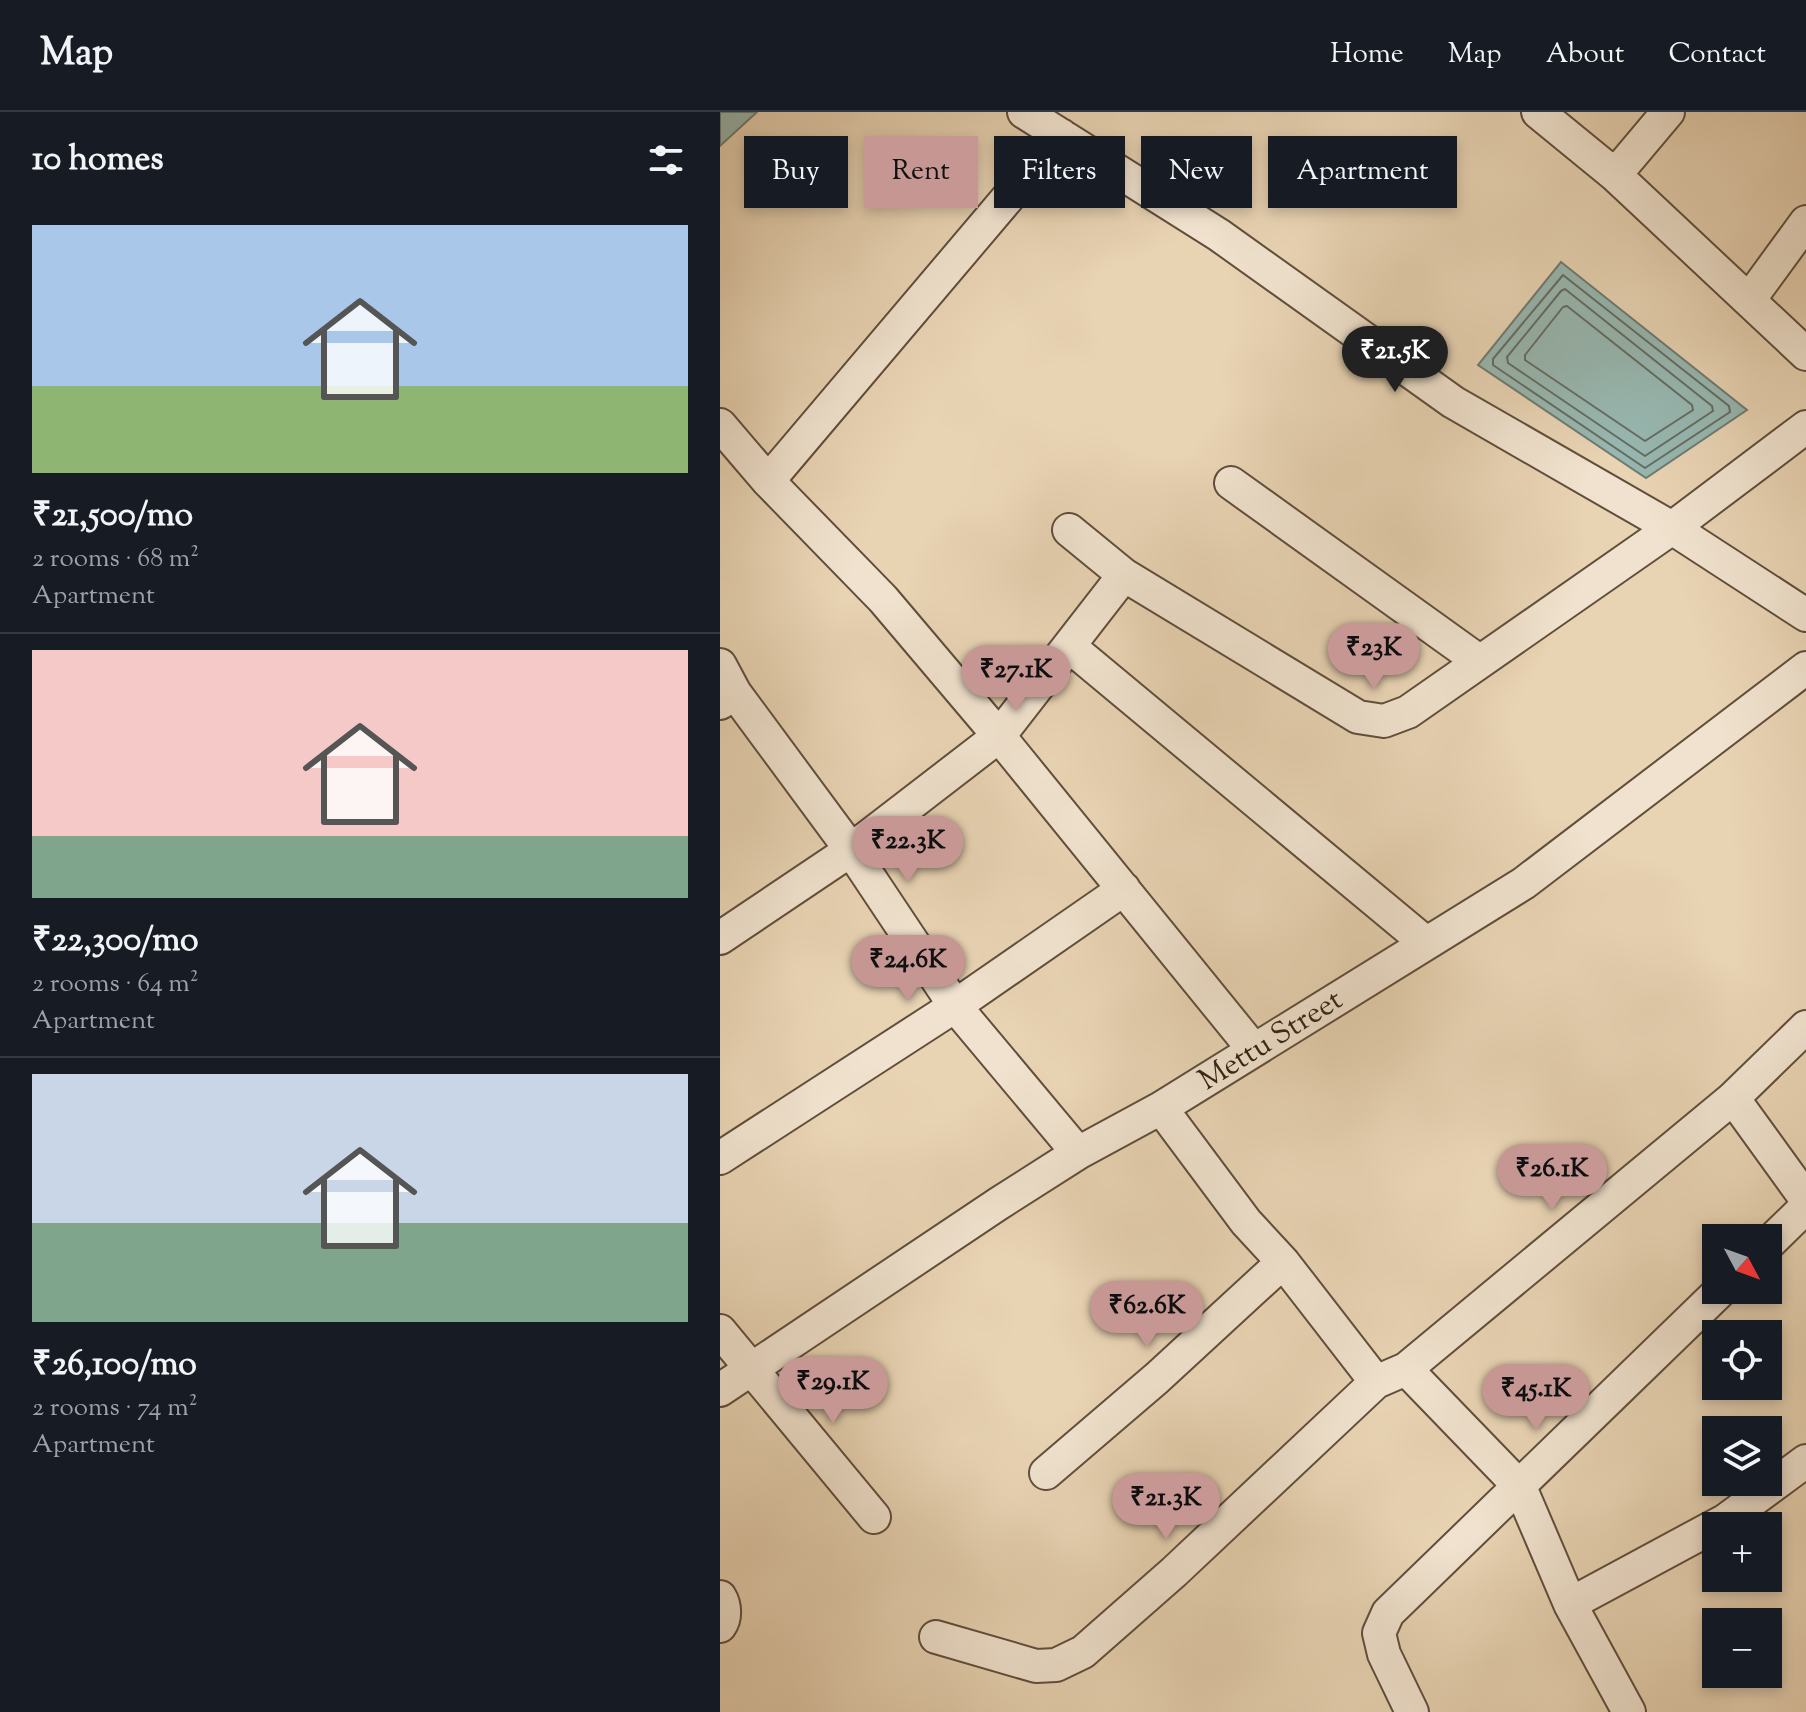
<!DOCTYPE html>
<html lang="en">
<head>
<meta charset="utf-8">
<style>
  body { margin:0; font-family:"Sorts Mill Goudy",serif; background:#242831; color:#f1f3f6; height:100vh; display:flex; flex-direction:column; font-size:30px; white-space:nowrap }
  * { box-sizing:border-box; margin:0 }
  p { font-size:26px; color:#9ea1a6 }
  .icon { flex:none; width:44px; height:44px; fill:none; stroke:currentColor; stroke-width:2; stroke-linecap:round; stroke-linejoin:round }
  .map { position:relative; flex:1; overflow:hidden }
  .side { display:flex; flex-direction:column; background:#171b24; width:720px }
  .side>* { flex:none }
  .guide { position:absolute; left:24px; top:24px; width:760px; height:72px; display:flex; gap:16px }
  .needle { width:52px; rotate:131deg }
  .controls { position:absolute; left:982px; top:1112px; display:grid; gap:16px }
  .controls a { display:grid; place-items:center; width:80px; height:80px; border-radius:0px; background:#171b24; box-shadow:0 4px 12px #0003; font-size:40px }
  .price { position:absolute; translate:-50% -68px; padding:0 18px; border-radius:28px; background:#c59692; color:#111; font-size:26px; line-height:52px; filter:drop-shadow(0 2px 4px #0008) }
  .price::after { content:''; position:absolute; left:50%; top:48px; width:24px; height:18px; margin-left:-12px; background:inherit; clip-path:polygon(0 0,100% 0,50% 100%) }
  .price.selected { background:#222; color:#fff }
  ul { padding:0; list-style:none }
  li { display:grid; align-content:center; gap:16px; height:424px; padding:0 32px }
  li+li { border-top:2px solid #363941 }
  li span { display:grid; place-items:center; height:248px; border-radius:0px; color:#555 }
  li>.icon { margin-inline-start:auto }
  span .icon { width:144px; height:144px; fill:#fffc; stroke-width:1 }
  li b { font-size:34px }
  h2 { display:flex; justify-content:space-between; align-items:center; height:96px; padding:0 32px; font-size:34px }
  .tag { padding:0 28px; border-radius:0px; background:#171b24; box-shadow:0 4px 12px #0003; font-size:28px; line-height:72px }
  .tag.selected { background:#c59692; color:#111 }
  header { display:flex; align-items:center; gap:48px; box-sizing:border-box; height:112px; padding:0 40px; background:#171b24; border-bottom:2px solid #363941 }
  header strong { font-size:38px }
  nav { display:flex; gap:44px; margin-inline-start:auto; font-size:28px }
  main { display:flex; flex:1; min-height:0 }
  .map>svg:first-child { display:block }
  .water { fill:#97b7b0; stroke:#6f7b72; stroke-width:2 }
  .lines { fill:none; stroke-linecap:round; stroke-linejoin:round }
  .shore { stroke:#646c62; stroke-width:2 }
  .minor-casing { stroke:#604e3c; stroke-width:36 }
  .minor { stroke:#f0e2ce; stroke-width:32 }
  .labels { text-anchor:middle; stroke-width:6; stroke-linejoin:round; paint-order:stroke }
  .street-label { font-size:30px; fill:#322214; stroke:#f0e2ce }
</style>
</head>
<body>
<header>
<strong>Map</strong>
<nav><a>Home</a><a>Map</a><a>About</a><a>Contact</a></nav>
</header>
<main>
<section class="side">
<h2>10 homes<svg class="icon" aria-label="filters" viewBox="0 0 24 24"><path d="M4 7h16M4 17h16"/><circle cx="9" cy="7" r="2"/><circle cx="15" cy="17" r="2"/></svg></h2>
<ul>
<li><span style="background:linear-gradient(#a9c7e8 65%,#8fb573 0)"><svg class="icon" aria-label="home" viewBox="0 0 24 24"><path d="M3 11l9-7 9 7M6 9v11h12V9"/></svg></span><div><b>₹21,500/mo</b><p>2 rooms · 68 m²</p><p>Apartment</p></div></li>
<li><span style="background:linear-gradient(#f6c9c9 75%,#7fa58c 0)"><svg class="icon" aria-label="home" viewBox="0 0 24 24"><path d="M3 11l9-7 9 7M6 9v11h12V9"/></svg></span><div><b>₹22,300/mo</b><p>2 rooms · 64 m²</p><p>Apartment</p></div></li>
<li><span style="background:linear-gradient(#c9d6e8 60%,#7fa58c 0)"><svg class="icon" aria-label="home" viewBox="0 0 24 24"><path d="M3 11l9-7 9 7M6 9v11h12V9"/></svg></span><div><b>₹26,100/mo</b><p>2 rooms · 74 m²</p><p>Apartment</p></div></li>
</ul>
</section>
<div class="map">
<svg width="1086" height="1600" viewBox="0 0 1086 1600">
  <rect width="100%" height="100%" fill="#e8d3b3"/>
  <filter id="stains"><feTurbulence type="fractalNoise" baseFrequency=".0025" numOctaves="4"/><feColorMatrix values="0 0 0 0 .2 0 0 0 0 .09 0 0 0 0 .02 0 0 0 .5 -.17"/></filter>
  <radialGradient id="worn" r=".72"><stop offset=".6" stop-color="#630" stop-opacity="0"/><stop offset="1" stop-color="#630" stop-opacity=".3"/></radialGradient>
  <path class="water" d="M 0,0 L 37,0 L 0,34 Z
    M 841,150 L 1027,298 L 926,366 L 758,253 Z"/>
  <g class="lines">
    <path class="shore" d="M 843,163 L 1009,294 L 1010,300 L 925,356 L 773,253 L 773,247 Z
      M 845,177 L 992,294 L 993,299 L 925,344 L 788,251 L 787,245 L 841,179 Z
      M 847,194 L 972,293 L 973,298 L 925,329 L 805,248 L 805,243 L 843,195 Z"/>
    <defs>
      <path id="minor" d="M 304,0 L 499,123 L 733,290 L 952,416 L 1086,503
        M 818,0 L 895,63 L 1086,242
        M 895,63 L 948,0
        M 1029,188 L 1086,110
        M 0,313 L 48,369 L 163,487 L 279,624 L 534,938
        M 48,369 L 341,23
        M 511,371 L 759,549
        M 349,418 L 404,463 L 638,605 L 664,609 L 688,600 L 952,416 L 1086,315
        M 349,534 L 706,831
        M 0,553 L 15,581
        M 0,591 L 15,581 L 131,738 L 235,894 L 358,1041
        M 0,826 L 131,738 L 279,624 L 404,463
        M 1086,915 L 1013,986 L 1086,1087
        M 441,996 L 526,1110 L 563,1150 L 656,1270 L 686,1257 L 800,1375 L 850,1492 L 909,1600
        M 0,1046 L 235,894 L 404,777
        M 1048,1132 L 1086,1095
        M 0,1219 L 154,1405
        M 686,1257 L 1013,986
        M 0,1278 L 278,1092 L 358,1041 L 441,996 L 804,771 L 1086,556
        M 326,1361 L 437,1266 L 563,1150
        M 0,1485 C 5,1493 6,1506 0,1514
        M 850,1492 L 1006,1408 L 1086,1349
        M 216,1525 L 316,1554 L 336,1553 L 363,1540 L 454,1460 L 656,1270
        M 692,1600 L 664,1542 L 659,1521 L 668,1501 L 1001,1178"/>
    </defs>
    <use href="#minor" class="minor-casing"/>
    <use href="#minor" class="minor"/>
  </g>
  <g class="labels">
    <g class="street-label">
      <text transform="translate(550 927) rotate(-32)" y="10">Mettu Street</text>
    </g>
  </g>
  <rect width="100%" height="100%" filter="url(#stains)"/>
  <rect width="100%" height="100%" fill="url(#worn)"/>
</svg>
<div class="controls">
<a><svg class="needle" viewBox="-14 -14 28 28"><path d="M0-13l5 13h-10z" fill="#e53935"/><path d="M0 13l5-13h-10z" fill="#9ea1a6"/></svg></a>
<a><svg class="icon" aria-label="locate" viewBox="0 0 24 24"><circle cx="12" cy="12" r="6"/><path d="M12 2v4M12 18v4M2 12h4M18 12h4"/></svg></a>
<a><svg class="icon" aria-label="layers" viewBox="0 0 24 24"><path d="M12 4l9 5-9 5-9-5zM3 14l9 5 9-5"/></svg></a>
<a>+</a>
<a>−</a>
</div>
<b class="price selected" style="left:675px;top:282px">₹21.5K</b>
<b class="price" style="left:654px;top:579px">₹23K</b>
<b class="price" style="left:296px;top:601px">₹27.1K</b>
<b class="price" style="left:188px;top:772px">₹22.3K</b>
<b class="price" style="left:188px;top:891px">₹24.6K</b>
<b class="price" style="left:832px;top:1100px">₹26.1K</b>
<b class="price" style="left:427px;top:1237px">₹62.6K</b>
<b class="price" style="left:113px;top:1313px">₹29.1K</b>
<b class="price" style="left:816px;top:1320px">₹45.1K</b>
<b class="price" style="left:446px;top:1429px">₹21.3K</b>
<div class="guide">
<a class="tag">Buy</a>
<a class="tag selected">Rent</a>
<a class="tag">Filters</a>
<a class="tag">New</a>
<a class="tag">Apartment</a>
</div>
</div>
</main>
</body>
</html>
